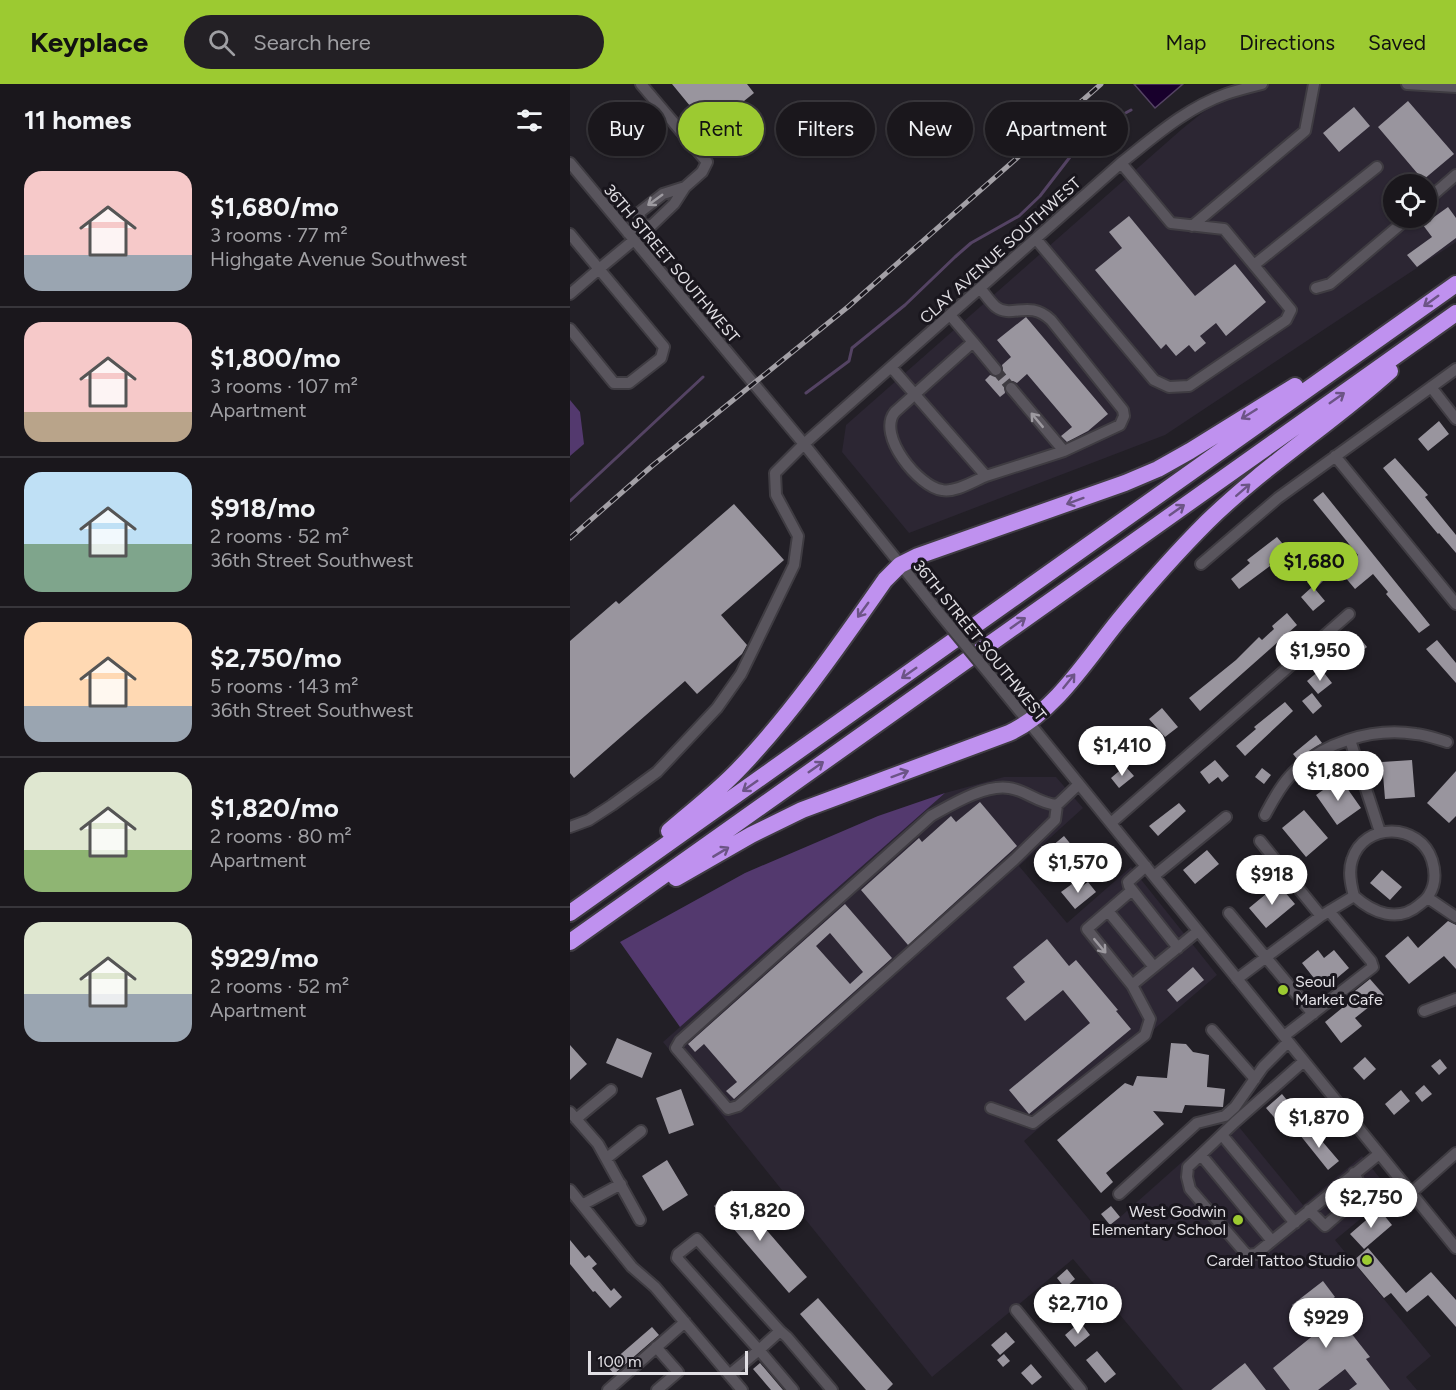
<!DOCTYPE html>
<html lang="en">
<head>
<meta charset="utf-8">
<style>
  body { margin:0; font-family:Figtree,sans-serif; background:#232025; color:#f1f3f6; height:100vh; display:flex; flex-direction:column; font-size:22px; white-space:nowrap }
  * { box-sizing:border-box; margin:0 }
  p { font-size:20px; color:#9f9fa3 }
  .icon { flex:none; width:33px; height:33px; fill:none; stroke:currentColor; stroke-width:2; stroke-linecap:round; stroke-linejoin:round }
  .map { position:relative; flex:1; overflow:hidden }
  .details { display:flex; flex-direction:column; background:#1a171c; width:570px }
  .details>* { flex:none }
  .top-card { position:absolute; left:18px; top:18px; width:570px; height:54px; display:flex; gap:12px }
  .fabs { position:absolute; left:813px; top:90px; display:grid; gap:12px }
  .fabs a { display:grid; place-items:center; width:54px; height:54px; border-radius:50%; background:#1a171c; box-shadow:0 2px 4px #0004,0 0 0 2px #38363b; font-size:30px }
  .scale { position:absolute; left:18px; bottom:15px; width:160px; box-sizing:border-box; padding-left:6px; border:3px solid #e1dfe4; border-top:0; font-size:16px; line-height:21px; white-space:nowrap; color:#e1dfe4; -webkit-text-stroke:4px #19161d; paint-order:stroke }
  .price { position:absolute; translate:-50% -51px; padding:0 14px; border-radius:21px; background:#fff; color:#222; font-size:20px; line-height:39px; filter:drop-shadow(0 2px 3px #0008) }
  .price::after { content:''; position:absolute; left:50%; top:36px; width:18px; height:14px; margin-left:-9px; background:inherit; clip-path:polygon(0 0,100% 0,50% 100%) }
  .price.active { background:#9cca31; color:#111 }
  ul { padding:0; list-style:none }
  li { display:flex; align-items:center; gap:18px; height:150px; padding:0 24px }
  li+li { border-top:2px solid #38363b }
  li span { display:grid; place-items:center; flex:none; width:168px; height:120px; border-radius:18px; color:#555 }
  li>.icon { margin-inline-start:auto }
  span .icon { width:72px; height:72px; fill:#fffc; stroke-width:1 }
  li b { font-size:26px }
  h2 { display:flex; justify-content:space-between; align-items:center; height:72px; padding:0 24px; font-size:26px }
  .pill { padding:0 21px; border-radius:27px; background:#1a171c; box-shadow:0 2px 4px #0004,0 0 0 2px #38363b; font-size:21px; line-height:54px }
  .pill.active { background:#9cca31; color:#111 }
  header { display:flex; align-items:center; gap:36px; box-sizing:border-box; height:84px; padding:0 30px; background:#9cca31; color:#111 }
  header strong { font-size:28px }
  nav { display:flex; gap:33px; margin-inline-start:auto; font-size:21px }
  .search { width:420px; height:54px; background:#232025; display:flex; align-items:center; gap:15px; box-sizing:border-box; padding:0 21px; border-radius:33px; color:#9f9fa3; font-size:22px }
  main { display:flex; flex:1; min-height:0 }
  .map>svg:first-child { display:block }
  .built { fill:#2c2633; fill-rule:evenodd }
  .green { fill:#53396e }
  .water { fill:#18002c; stroke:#544363; stroke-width:1.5 }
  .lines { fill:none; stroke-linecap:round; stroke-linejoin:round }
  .stream { stroke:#544363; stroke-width:3 }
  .building { fill:#99959e; fill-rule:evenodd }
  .minor-tunnel { stroke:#3f3c42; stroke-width:10; stroke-dasharray:10 5; stroke-linecap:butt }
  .minor-casing { stroke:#3f3c42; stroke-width:14 }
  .highway-casing { stroke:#3f3c42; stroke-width:20 }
  .minor { stroke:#59555d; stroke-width:10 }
  .highway { stroke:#bf91ef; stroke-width:16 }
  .rail-casing { stroke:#a3a0a6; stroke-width:5 }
  .rail { stroke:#19161d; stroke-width:3; stroke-dasharray:9; stroke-linecap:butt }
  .minor-bridge-casing { stroke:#3f3c42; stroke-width:14; stroke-linecap:butt }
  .minor-bridge { stroke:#59555d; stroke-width:10 }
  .oneway { stroke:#9d9aa0 }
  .oneway2 { stroke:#6c5486 }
  .poi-dot { fill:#9cca31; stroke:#19161d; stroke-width:2 }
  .labels { text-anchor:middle; stroke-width:6; stroke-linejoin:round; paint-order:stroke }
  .street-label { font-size:16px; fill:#e1dfe4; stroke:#19161d }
  .poi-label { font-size:16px; fill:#e1dfe4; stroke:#19161d; text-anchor:end }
</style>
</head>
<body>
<header>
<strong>Keyplace</strong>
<div class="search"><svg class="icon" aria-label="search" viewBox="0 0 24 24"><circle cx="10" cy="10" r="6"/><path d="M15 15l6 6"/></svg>Search here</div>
<nav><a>Map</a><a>Directions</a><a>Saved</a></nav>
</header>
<main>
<section class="details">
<h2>11 homes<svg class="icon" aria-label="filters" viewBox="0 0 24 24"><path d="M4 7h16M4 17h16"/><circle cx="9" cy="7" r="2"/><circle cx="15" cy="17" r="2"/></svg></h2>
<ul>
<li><span style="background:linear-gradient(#f6c9c9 70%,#9aa5b1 0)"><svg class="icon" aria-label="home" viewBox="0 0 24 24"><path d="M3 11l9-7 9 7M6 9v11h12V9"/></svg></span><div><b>$1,680/mo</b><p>3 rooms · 77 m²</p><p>Highgate Avenue Southwest</p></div></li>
<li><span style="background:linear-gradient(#f6c9c9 75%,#b9a48a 0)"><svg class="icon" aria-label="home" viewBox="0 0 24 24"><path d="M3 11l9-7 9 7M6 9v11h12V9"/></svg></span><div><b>$1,800/mo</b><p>3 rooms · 107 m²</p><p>Apartment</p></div></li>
<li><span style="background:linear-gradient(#bfe0f5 60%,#7fa58c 0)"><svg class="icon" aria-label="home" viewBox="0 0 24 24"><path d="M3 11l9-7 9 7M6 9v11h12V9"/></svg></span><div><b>$918/mo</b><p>2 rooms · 52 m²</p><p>36th Street Southwest</p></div></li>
<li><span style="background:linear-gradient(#ffd9b3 70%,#9aa5b1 0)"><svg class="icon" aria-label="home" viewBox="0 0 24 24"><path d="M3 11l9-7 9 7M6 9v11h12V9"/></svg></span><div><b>$2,750/mo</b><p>5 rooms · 143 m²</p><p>36th Street Southwest</p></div></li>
<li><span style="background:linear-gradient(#dfe7d0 65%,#8fb573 0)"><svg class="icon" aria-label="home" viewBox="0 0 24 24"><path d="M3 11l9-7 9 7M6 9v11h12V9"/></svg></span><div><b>$1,820/mo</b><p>2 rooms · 80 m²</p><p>Apartment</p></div></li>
<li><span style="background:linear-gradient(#dfe7d0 60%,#9aa5b1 0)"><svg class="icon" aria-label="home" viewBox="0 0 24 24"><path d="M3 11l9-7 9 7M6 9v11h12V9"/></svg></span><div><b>$929/mo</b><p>2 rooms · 52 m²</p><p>Apartment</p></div></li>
</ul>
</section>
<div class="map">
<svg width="886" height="1306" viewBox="0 0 886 1306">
  <rect width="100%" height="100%" fill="#221f26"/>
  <path class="built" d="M 668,0 L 886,0 L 886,158 L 595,351 L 339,449 L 272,368 L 276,341 L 612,45 ZM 824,100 L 856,100 L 856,134 L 824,134 Z
    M 434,693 L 486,693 L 513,724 L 449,782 L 497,839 L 561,783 L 647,891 L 454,1057 L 531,1150 L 721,981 L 729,991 L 669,1043 L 733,1121 L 792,1072 L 822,1109 L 765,1156 L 861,1272 L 836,1293 L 847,1306 L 613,1306 L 503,1175 L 362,1293 L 93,958 L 375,709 Z"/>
  <path class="green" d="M 0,316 L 10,328 L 14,360 L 0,372 Z
    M 375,709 L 110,943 L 50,858 L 175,789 L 308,732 Z"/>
  <path class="water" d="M 564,0 L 613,0 L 585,24 Z"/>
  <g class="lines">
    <path class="stream" d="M 236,309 L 279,277 L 282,264 L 335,221 L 385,173 L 401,159 L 449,132 L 470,112 L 500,73 L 526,45 L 561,26
      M 0,417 L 133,293"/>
  </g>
  <path class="building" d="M 102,0 L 177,0 L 184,9 L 139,45 Z
    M 838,17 L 884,70 L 853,96 L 808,43 Z
    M 784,23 L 800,42 L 769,68 L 753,49 Z
    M 878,123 L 886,134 L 886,154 L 847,183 L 837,171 L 862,153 L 853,141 Z
    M 559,132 L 625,212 L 665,180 L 696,218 L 656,252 L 646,239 L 630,252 L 636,259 L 625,268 L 619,261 L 606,272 L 596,260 L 591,265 L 525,186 L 552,164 L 539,148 Z
    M 456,233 L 538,330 L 518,347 L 497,358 L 491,352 L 502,343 L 457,290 L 447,299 L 443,297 L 437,298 L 434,302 L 435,309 L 430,313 L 415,296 L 420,291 L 427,293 L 431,291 L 433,285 L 432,281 L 441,273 L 427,256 Z
    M 869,337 L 879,350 L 858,367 L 848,355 Z
    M 825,374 L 858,411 L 855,413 L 886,451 L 886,469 L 869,449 L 868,450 L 813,384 Z
    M 753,408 L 860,541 L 849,549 L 816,510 L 818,508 L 803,490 L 785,505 L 769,486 L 788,471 L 743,416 Z
    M 164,420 L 214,476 L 151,531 L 177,561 L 172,570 L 127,610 L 115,597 L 4,694 L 0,689 L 0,557 L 46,517 L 49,520 Z
    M 707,453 L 717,465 L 699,480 L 700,482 L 669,505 L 661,495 L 680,479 L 677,476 Z
    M 747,489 L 753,497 L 745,505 L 755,517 L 743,527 L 731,513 L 742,503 L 737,498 Z
    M 717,529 L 727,541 L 630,627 L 619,614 L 666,576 L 689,553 L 692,556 L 704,545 L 702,542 Z
    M 788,552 L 797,563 L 787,571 L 778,561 Z
    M 867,556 L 886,579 L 886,599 L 856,565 Z
    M 751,585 L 762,599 L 748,610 L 737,597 Z
    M 742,609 L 752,622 L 743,630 L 732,617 Z
    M 715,618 L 723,627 L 675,672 L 666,662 L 686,645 L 684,643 Z
    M 592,624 L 608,643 L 595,653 L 579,635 Z
    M 746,651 L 752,659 L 727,675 L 723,670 Z
    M 645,676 L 659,692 L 652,698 L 648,693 L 639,700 L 630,688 Z
    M 842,676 L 845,713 L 815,715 L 812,678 Z
    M 555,682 L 564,692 L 549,704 L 541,694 Z
    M 692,684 L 701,691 L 694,700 L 685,693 Z
    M 886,687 L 886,732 L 879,739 L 857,719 Z
    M 770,694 L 791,724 L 767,741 L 746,711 Z
    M 410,718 L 447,762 L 338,861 L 291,806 L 349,754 L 352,758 L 381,732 L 386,738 Z
    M 609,719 L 616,727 L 588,752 L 579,742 Z
    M 734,726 L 758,754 L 736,773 L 712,744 Z
    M 494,752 L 508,769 L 484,789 L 470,772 Z
    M 637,766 L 649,780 L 625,800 L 613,786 Z
    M 812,786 L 832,803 L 820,816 L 800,799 Z
    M 518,798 L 526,808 L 505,825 L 491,808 L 502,800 L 507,806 Z
    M 708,800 L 725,820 L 696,844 L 679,824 Z
    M 275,820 L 322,874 L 164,1015 L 156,1007 L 167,998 L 134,960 L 125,968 L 118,960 ZM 260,849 L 293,888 L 280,900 L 246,862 Z
    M 878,837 L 886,841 L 886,885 L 874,872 L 839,900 L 815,872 L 838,852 L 848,864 Z
    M 477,855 L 499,882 L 506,876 L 548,926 L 546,927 L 561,945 L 459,1030 L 439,1006 L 520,939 L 493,906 L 455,937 L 436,914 L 455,898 L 443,883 Z
    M 748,866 L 754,874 L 764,866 L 779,884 L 761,899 L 756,892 L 747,898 L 732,879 Z
    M 623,883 L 634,896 L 607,918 L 597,906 Z
    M 800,895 L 814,911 L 785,934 L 792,942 L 771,959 L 755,938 L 783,915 L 780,911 Z
    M 47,954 L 82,969 L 72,994 L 36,979 Z
    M 601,959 L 616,960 L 623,968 L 639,971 L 637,1003 L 655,1005 L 653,1023 L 615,1021 L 612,1029 L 583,1027 L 594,1040 L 536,1089 L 543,1098 L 531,1109 L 487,1056 L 555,999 L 563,1002 L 567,992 L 597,994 Z
    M 0,961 L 17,980 L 0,996 Z
    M 795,973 L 806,985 L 794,996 L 783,984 Z
    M 870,975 L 877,984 L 869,991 L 861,982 Z
    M 854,1001 L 862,1010 L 852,1018 L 845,1009 Z
    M 111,1005 L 124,1041 L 99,1050 L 86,1014 Z
    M 831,1006 L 840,1017 L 824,1031 L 815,1020 Z
    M 712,1010 L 725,1026 L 709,1039 L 696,1024 Z
    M 740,1043 L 769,1077 L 758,1086 L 730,1051 Z
    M 97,1076 L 118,1111 L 93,1127 L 72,1092 Z
    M 162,1106 L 237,1193 L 219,1209 L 144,1122 Z
    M 541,1122 L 550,1133 L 540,1141 L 531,1130 Z
    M 809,1125 L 822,1141 L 794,1165 L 780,1150 Z
    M 0,1156 L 15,1174 L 19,1171 L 27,1180 L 22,1184 L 41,1207 L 44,1204 L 52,1213 L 40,1224 L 25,1207 L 23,1208 L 0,1180 Z
    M 798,1164 L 836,1209 L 861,1188 L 886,1216 L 886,1243 L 858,1211 L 837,1228 L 821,1209 L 814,1214 L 783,1177 Z
    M 497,1185 L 505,1195 L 495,1204 L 487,1194 Z
    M 753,1197 L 765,1213 L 762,1215 L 767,1221 L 762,1225 L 800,1273 L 796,1275 L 820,1306 L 779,1306 L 787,1300 L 775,1285 L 748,1306 L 720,1306 L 703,1284 L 745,1250 L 722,1221 Z
    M 477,1210 L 492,1227 L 481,1236 L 466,1219 Z
    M 248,1214 L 323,1300 L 317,1306 L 296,1306 L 230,1230 Z
    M 510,1238 L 520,1251 L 505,1263 L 495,1251 Z
    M 82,1243 L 89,1251 L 44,1290 L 37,1282 Z
    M 436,1248 L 445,1258 L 430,1271 L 421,1261 Z
    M 527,1267 L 546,1290 L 535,1299 L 516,1276 Z
    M 434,1270 L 440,1277 L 433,1283 L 427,1276 Z
    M 190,1279 L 213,1306 L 201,1306 L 183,1285 Z
    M 675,1279 L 696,1306 L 641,1306 Z
    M 461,1280 L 472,1293 L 462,1301 L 451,1289 Z"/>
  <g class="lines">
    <path class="minor-tunnel" d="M 426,286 L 441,304"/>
    <defs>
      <path id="minor" d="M 837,0 L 886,3
        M 0,79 L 234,360 L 366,525
        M 856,117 L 886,91
        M 69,140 L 70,128 L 93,110 L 115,103
        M 622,142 L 735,47 L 744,0
        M 58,149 L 69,140 L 81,142 L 104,120 L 115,103 L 132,88 L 137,78 L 71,0
        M 0,150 L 29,185 L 0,210
        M 466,155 L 584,296 L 599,303 L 619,302 L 716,236 L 721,226 L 654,145 L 601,139 L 551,79
        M 684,181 L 807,83
        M 746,204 L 760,200 L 838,134
        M 380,231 L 403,258 L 325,328 C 306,351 349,403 372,406 C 385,409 404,397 416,392
        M 0,245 L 44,299 L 59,299 L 91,274 L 94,263 L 29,185 L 64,156
        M 403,258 L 426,286
        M 321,283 L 416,392 L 494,367 L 550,341 L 554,332 L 553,326 L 481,236 C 459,215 442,235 426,223 C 420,218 415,210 410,204
        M 861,303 L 886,335
        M 441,304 L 494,367
        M 765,372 L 886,520
        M 631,480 L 708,414 L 886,285
        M 426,598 L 886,1164
        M 780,656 L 810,748
        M 487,721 L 485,736 L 444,776 L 168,1022 L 158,1025 L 106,964 L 110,957 L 361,732 C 381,721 415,700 439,704 C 456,706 467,719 487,721 L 509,700
        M 695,731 C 702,718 709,704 720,692 C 750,659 802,643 846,650 C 857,651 867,655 877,658
        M 541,739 L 779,530
        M 0,743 L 19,736 L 42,721 L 87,688 L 147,624 L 171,590 L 224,481 L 228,452 L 206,411 L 205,389 L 234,360 L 551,79 C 584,53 616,24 656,10 C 668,6 680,3 692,0
        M 690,757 L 751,832
        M 576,782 L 558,798 L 559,802 L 608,864
        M 584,792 L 656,733
        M 858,814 L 886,833
        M 538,827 L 584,883
        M 659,829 L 743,930
        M 667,895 L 751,832 L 784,812 C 803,829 828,839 849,821 C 853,818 857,815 859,811 C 866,800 866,789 862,776 C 850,739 794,737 782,776 C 778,788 781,801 784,812
        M 562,901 L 628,847
        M 854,927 L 886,915
        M 642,946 L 685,995
        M 714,952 L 803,883 L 801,877 L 759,827
        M 734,977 L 665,1038 L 618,1083 L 617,1093 L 620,1105 L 677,1171 L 686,1170 L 809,1070
        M 421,1024 L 463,1039 L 575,951 L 580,935 L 562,901 L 517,845 L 561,807
        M 0,1028 L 28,1060 L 70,1136
        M 6,1035 L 41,1006
        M 652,1051 L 725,1139
        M 631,1071 L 702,1157
        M 37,1074 L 71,1047
        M 0,1106 L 62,1183 L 85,1203 L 172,1306
        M 841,1109 L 886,1069
        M 549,1110 L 627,1039 L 655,1032 L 665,1023 L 693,983 L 718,958
        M 12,1121 L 51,1100
        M 739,1126 L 755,1142 L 794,1108 L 784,1089
        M 127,1155 L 210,1247 L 189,1266 L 107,1174 L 108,1170 Z
        M 446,1226 L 511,1306
        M 210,1247 L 217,1253 L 262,1306
        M 86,1263 L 108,1288 L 87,1306
        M 159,1291 L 189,1266 L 223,1306
        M 38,1306 L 115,1238"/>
      <path id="highway" d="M 99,747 C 122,727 147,708 168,686 C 222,630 270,560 315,496 L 330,481 L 348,472 L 555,399 L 588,385 L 620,367 L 725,302
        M 106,794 L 181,751 L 232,726 L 439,649 C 485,628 518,574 549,536 C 577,502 606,469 637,438 C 694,382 761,340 820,287
        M 0,829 L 886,200
        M 0,858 L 886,229"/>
    </defs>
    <use href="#minor" class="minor-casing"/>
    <use href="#highway" class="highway-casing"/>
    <use href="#minor" class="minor"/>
    <use href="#highway" class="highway"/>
    <defs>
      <path id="rail" d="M 0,454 L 82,382 L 279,222 L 531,0"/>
    </defs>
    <use href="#rail" class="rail-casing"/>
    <use href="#rail" class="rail"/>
    <defs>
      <path id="minor-bridge" d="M 366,525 L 426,598"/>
    </defs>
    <use href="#minor-bridge" class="minor-bridge-casing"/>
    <use href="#minor-bridge" class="minor-bridge"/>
  </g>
  <defs><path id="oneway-shaft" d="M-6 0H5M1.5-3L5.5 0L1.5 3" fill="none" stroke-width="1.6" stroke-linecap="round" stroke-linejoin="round" transform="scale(1.5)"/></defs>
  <g class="oneway">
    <use href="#oneway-shaft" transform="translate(85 116) rotate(144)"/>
    <use href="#oneway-shaft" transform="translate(467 336) rotate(-130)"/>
    <use href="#oneway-shaft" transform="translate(530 862) rotate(50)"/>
  </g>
  <g class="oneway2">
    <use href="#oneway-shaft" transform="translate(861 217) rotate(144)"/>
    <use href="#oneway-shaft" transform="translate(767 314) rotate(-35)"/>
    <use href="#oneway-shaft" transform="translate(679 330) rotate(148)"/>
    <use href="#oneway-shaft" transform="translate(673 406) rotate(-41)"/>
    <use href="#oneway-shaft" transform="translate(505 417) rotate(160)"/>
    <use href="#oneway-shaft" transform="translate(607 426) rotate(-35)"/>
    <use href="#oneway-shaft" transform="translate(293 526) rotate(126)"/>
    <use href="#oneway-shaft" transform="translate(448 539) rotate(-35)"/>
    <use href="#oneway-shaft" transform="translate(339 589) rotate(145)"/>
    <use href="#oneway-shaft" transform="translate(499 597) rotate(-51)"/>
    <use href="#oneway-shaft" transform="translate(246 683) rotate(-35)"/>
    <use href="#oneway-shaft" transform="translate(330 690) rotate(-20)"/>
    <use href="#oneway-shaft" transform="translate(180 702) rotate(145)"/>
    <use href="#oneway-shaft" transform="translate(151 768) rotate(-31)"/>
  </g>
  <g class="poi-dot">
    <circle cx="713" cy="906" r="6"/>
    <circle cx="668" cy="1136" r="6"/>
    <circle cx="797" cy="1176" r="6"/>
  </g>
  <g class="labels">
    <g class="street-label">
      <text transform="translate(430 166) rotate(-42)" y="6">CLAY AVENUE SOUTHWEST</text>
      <text transform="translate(102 179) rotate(50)" y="6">36TH STREET SOUTHWEST</text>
      <text transform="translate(410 556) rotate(51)" y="6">36TH STREET SOUTHWEST</text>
    </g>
    <g class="poi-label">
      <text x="725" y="903" text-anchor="start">Seoul<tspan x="725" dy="18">Market Cafe</tspan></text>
      <text x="656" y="1133">West Godwin<tspan x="656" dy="18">Elementary School</tspan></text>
      <text x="785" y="1182">Cardel Tattoo Studio</text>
    </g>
  </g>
</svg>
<div class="fabs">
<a><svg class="icon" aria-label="locate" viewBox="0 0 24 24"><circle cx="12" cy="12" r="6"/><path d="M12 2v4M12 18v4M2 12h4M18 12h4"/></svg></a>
</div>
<div class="scale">100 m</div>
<b class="price active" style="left:744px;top:509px">$1,680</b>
<b class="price" style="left:750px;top:598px">$1,950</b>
<b class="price" style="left:552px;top:693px">$1,410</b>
<b class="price" style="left:768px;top:718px">$1,800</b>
<b class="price" style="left:508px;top:810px">$1,570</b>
<b class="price" style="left:702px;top:822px">$918</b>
<b class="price" style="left:749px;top:1065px">$1,870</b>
<b class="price" style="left:801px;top:1145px">$2,750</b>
<b class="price" style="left:190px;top:1158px">$1,820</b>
<b class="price" style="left:508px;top:1251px">$2,710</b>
<b class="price" style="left:756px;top:1265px">$929</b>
<div class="top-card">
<a class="pill">Buy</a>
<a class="pill active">Rent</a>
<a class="pill">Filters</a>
<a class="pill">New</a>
<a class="pill">Apartment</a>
</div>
</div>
</main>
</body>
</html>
